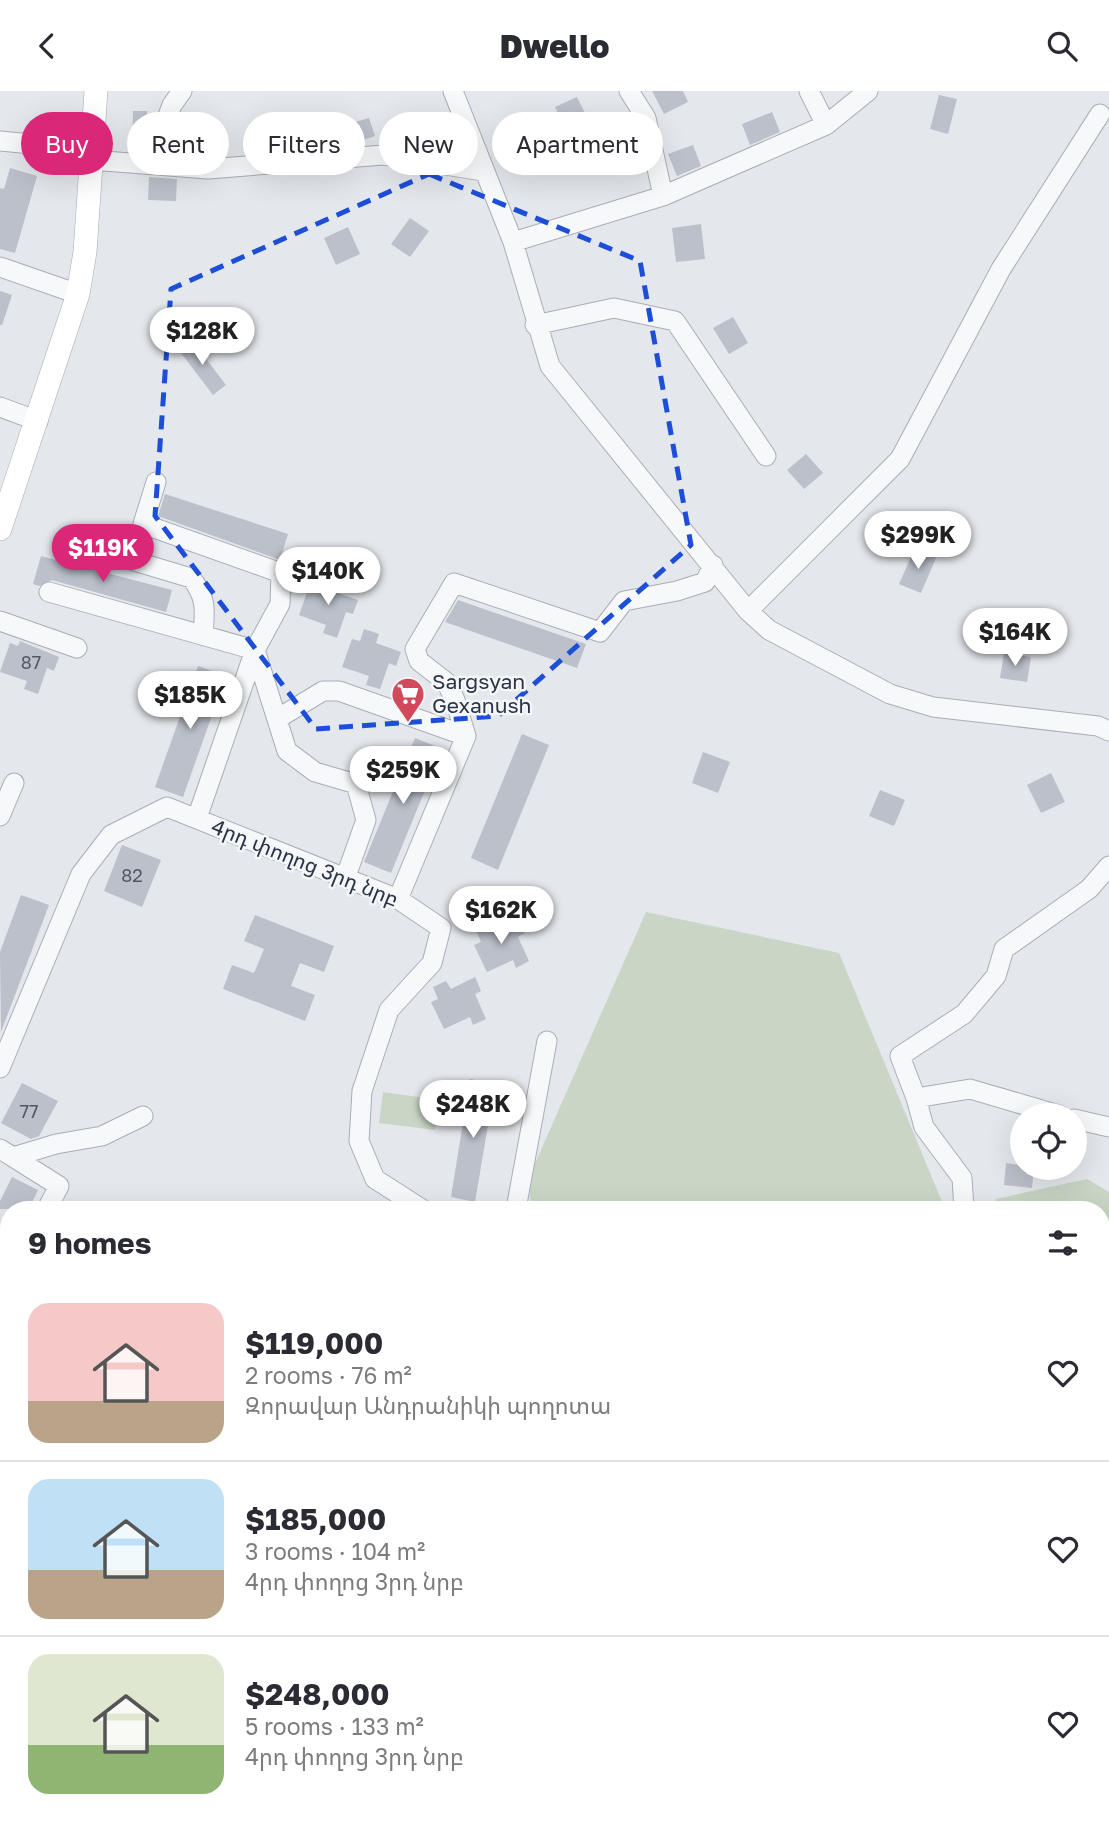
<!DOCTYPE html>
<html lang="en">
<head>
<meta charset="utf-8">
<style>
  body { margin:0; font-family:"Golos Text","Noto Sans Armenian",sans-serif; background:#f2f2f3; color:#2b2b33; height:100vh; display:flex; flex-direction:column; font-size:26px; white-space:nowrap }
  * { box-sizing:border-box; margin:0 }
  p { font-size:23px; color:#7c7c81 }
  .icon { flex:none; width:38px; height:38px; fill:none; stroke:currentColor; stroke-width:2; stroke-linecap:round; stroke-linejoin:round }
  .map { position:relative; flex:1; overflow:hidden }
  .sheet { position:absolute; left:0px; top:1110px; width:1110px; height:625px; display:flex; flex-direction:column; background:#fff; border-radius:28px 28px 0 0; box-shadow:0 7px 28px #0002 }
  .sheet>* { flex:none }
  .top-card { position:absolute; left:21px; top:21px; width:700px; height:63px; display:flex; gap:14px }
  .fabs { position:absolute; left:1010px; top:1012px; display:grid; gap:14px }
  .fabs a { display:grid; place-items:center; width:77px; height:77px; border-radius:50%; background:#fff; box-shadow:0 7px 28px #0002; font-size:35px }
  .price { position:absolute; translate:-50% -60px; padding:0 16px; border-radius:24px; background:#fff; color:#222; font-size:23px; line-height:46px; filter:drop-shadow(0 2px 4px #0008) }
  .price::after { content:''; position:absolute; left:50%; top:42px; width:21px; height:16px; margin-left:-10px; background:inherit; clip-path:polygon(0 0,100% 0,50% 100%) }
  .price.on { background:#db2777; color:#fff }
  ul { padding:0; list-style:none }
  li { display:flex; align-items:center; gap:21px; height:175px; padding:0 28px }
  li+li { border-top:2px solid #e1e1e2 }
  li span { display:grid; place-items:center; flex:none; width:196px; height:140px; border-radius:21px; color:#555 }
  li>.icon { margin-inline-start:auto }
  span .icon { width:84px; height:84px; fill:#fffc; stroke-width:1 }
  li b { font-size:30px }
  h2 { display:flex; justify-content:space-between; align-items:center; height:84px; padding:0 28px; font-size:30px }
  .chip { padding:0 24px; border-radius:32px; background:#fff; box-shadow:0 7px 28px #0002; font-size:24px; line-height:63px }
  .chip.on { background:#db2777; color:#fff }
  header { display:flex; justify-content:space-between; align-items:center; height:91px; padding:0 28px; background:#fff; font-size:32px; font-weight:800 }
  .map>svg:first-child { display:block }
  .green { fill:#c9d6c5 }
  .building { fill:#bbc0ca }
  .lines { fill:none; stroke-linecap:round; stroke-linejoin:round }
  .minor-casing { stroke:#a9aeb7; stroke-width:21 }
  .major-casing { stroke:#a3abb8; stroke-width:24 }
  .minor { stroke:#f7f8fa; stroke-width:19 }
  .major { stroke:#fff; stroke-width:23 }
  .marked { fill:none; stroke:#1d4ed8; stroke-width:5; stroke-dasharray:14 9; stroke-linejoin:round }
  .labels { text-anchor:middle; stroke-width:5; stroke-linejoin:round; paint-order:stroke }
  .number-label { font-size:18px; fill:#4f5766 }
  .poi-label { font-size:21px; fill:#2b3445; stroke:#f4f6f9; text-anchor:start }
  .street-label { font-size:21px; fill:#2b3445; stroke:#f4f6f9 }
</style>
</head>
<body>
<header><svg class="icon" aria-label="back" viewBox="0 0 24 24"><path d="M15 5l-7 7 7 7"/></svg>Dwello<svg class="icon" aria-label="search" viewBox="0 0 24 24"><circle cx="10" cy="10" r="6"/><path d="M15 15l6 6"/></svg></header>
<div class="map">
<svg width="1109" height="1734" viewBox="0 0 1109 1734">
  <rect width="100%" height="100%" fill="#e4e7ec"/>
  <path class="green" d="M 646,821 L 839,862 L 945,1118 L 531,1118 L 529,1086 Z
    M 383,1001 L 439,1009 L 435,1039 L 379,1032 Z
    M 1087,1088 L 1109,1101 L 1109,1172 L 1101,1172 L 1101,1118 L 993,1118 L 996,1108 Z"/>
  <path class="building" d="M 652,0 L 683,0 L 688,11 L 664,23 Z
    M 939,4 L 957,8 L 948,43 L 930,38 Z
    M 577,6 L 598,49 L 605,47 L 614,70 L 585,81 L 555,16 Z
    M 133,20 L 147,20 L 148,36 L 151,36 L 142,58 L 132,57 Z
    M 772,21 L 780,41 L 750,54 L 742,33 Z
    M 369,27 L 375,45 L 354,52 L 348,33 Z
    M 177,36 L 188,37 L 187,59 L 169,58 Z
    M 693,54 L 701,75 L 677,85 L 668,63 Z
    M 10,77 L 37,85 L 15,162 L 0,158 L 0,97 L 4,98 Z
    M 149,86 L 177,88 L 176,110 L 148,109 Z
    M 410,127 L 429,140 L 410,166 L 391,153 Z
    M 701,133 L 705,168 L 676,171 L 672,137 Z
    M 348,136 L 360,163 L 336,174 L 324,147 Z
    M 0,200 L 12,204 L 2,234 L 0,234 Z
    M 733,226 L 748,252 L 729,263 L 713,237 Z
    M 191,248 L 226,294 L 213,304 L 178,258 Z
    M 806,363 L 823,382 L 804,398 L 787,379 Z
    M 165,403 L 288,443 L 280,469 L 158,425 Z
    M 915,457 L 936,467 L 921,502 L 899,493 Z
    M 41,465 L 172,499 L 166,521 L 52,489 L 39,495 L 33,493 Z
    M 321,487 L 336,492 L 332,500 L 358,509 L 353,523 L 346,521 L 337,547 L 323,542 L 326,534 L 299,524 L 309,496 L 317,499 Z
    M 458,509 L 586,553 L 577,577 L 445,531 Z
    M 364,538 L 379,543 L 376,552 L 401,561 L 396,575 L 389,572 L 380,598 L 366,594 L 369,585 L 342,576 L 352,548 L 360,550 Z
    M 20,550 L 59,566 L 54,580 L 47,577 L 38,603 L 24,598 L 27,590 L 0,581 L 10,552 L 18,555 Z
    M 1004,562 L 1031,566 L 1027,591 L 1000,587 Z
    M 198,575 L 226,585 L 183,706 L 155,696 Z
    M 522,643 L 549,654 L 498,779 L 471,767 Z
    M 415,647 L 442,658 L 391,782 L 364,771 Z
    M 703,661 L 730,671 L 718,702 L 692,692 Z
    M 1051,682 L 1065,711 L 1041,722 L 1027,694 Z
    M 880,699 L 905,709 L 894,735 L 869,725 Z
    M 122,754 L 161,769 L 142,816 L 104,800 Z
    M 21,804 L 49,814 L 1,941 L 0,861 Z
    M 255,824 L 334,855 L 324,881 L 300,872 L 291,895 L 315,904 L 305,930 L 223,898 L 232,874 L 254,882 L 264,858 L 244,850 Z
    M 518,829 L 525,842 L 518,846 L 529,870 L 516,877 L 513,869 L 487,881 L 474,854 L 481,851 L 476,839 L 490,832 L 494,841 Z
    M 475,886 L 481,900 L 475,903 L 486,928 L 473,934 L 470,926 L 444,938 L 431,911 L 438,908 L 433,896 L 446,890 L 451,898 Z
    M 470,988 L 495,993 L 475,1111 L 451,1106 Z
    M 22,992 L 58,1010 L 39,1045 L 31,1048 L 1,1032 Z
    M 1006,1072 L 1034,1076 L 1032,1097 L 1004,1094 Z
    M 12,1086 L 38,1099 L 29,1118 L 0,1118 L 0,1110 Z"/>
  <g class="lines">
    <defs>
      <path id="minor" d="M 453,0 L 513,151 L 550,275 L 748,520 L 769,539 L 890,603 L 933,616 L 1098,635 L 1109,640
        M 629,0 L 646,27 L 663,105
        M 809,0 L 826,34
        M 0,50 L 92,59
        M 91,69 L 208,78 L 383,64 L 483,80
        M 150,73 L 172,14 L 182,0
        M 513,151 L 663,105 L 826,34 L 868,0
        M 0,176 L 78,203
        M 535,234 L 614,217 L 675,230 L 766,365
        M 0,316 L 38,330
        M 156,391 L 143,433 L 281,482 L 280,513 L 255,559 L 287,660 L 315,681 L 356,693 L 366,729 L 346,785
        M 64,449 L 191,487 C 207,506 205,520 203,544
        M 49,501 L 255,559 L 197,727
        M 748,520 L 900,368 L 1001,178 L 1100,23
        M 0,530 L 77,557
        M 277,628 L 323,600 L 339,600 L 466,645
        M 0,725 L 14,692
        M 398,808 L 466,645 L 455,609 L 446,591 L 419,570 L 415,558 L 454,492 L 600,541 L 624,510 L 677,500 L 705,491 L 713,474
        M 0,977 L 81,783 L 111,744 L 167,716 L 398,808 L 441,837 L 432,872 L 389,919 L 362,1000 L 359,1050 L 375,1088 L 422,1118
        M 916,1007 L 900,965 L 964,923 L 996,885 L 1004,858 L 1089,798 L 1109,775
        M 1074,1028 L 1109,1036
        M 0,1058 L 13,1066 L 56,1053 L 102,1045 L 143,1025
        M 13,1066 L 59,1095 L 47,1118
        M 516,1118 L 547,950
        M 964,1118 L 962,1087 L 924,1036 L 916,1007 L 970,998 L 1059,1024
        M 0,1220 L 9,1201
        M 0,1291 L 9,1273
        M 0,1413 L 9,1417
        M 1101,1615 L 1109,1592
        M 1101,1715 L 1109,1721
        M 341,1726 L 352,1734
        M 852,1726 L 864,1734
        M 159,1734 L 161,1731
        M 262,1734 L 272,1726"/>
      <path id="major" d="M 0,438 L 78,203 L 85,161 L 96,0"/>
    </defs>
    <use href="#minor" class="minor-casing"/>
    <use href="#major" class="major-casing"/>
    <use href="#minor" class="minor"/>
    <use href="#major" class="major"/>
  </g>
  <path class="marked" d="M 429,83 L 640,170 L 691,454 L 498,625 L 316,638 L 155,425 L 171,198 Z"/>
  <defs>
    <symbol id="supermarket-pin" viewBox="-11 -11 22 30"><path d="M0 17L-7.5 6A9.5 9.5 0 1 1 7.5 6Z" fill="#d1495b" stroke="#f4f6f9"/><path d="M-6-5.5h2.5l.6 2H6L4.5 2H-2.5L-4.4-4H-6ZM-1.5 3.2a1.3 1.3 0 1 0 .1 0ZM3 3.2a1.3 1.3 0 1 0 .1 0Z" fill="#fff"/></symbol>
  </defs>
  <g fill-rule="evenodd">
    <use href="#supermarket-pin" x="389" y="584" width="38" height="52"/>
  </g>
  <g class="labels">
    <g class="number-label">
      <text x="31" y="578">87</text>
      <text x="132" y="791">82</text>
      <text x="29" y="1027">77</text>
    </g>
    <g class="poi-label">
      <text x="432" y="598">Sargsyan<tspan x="432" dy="24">Gexanush</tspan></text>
    </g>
    <g class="street-label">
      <text transform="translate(305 772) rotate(22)" y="7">4րդ փողոց 3րդ նրբ</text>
    </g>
  </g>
</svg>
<div class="fabs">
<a><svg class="icon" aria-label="locate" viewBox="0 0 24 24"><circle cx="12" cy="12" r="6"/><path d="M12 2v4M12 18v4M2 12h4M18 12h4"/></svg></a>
</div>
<b class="price" style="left:202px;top:276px">$128K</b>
<b class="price" style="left:918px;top:480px">$299K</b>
<b class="price on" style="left:103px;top:493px">$119K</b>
<b class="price" style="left:328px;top:516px">$140K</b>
<b class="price" style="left:1015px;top:577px">$164K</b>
<b class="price" style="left:190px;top:640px">$185K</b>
<b class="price" style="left:403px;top:715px">$259K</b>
<b class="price" style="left:501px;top:855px">$162K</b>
<b class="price" style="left:473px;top:1049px">$248K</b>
<div class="top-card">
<a class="chip on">Buy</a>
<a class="chip">Rent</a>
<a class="chip">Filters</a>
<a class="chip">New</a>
<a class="chip">Apartment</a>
</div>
<section class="sheet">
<h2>9 homes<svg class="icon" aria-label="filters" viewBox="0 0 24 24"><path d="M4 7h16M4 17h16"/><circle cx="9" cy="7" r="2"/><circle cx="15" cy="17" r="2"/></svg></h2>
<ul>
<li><span style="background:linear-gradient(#f6c9c9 70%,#b9a48a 0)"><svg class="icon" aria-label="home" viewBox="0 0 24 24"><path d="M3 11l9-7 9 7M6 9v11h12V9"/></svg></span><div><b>$119,000</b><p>2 rooms · 76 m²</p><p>Զորավար Անդրանիկի պողոտա</p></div><svg class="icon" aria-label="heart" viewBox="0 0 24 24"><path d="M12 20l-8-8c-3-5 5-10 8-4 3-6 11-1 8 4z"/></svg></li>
<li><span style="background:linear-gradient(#bfe0f5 65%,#b9a48a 0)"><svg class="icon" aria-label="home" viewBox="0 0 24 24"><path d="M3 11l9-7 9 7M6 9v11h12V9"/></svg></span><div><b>$185,000</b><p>3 rooms · 104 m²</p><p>4րդ փողոց 3րդ նրբ</p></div><svg class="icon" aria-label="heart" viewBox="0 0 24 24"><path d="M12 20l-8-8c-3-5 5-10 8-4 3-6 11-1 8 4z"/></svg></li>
<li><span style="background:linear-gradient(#dfe7d0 65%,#8fb573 0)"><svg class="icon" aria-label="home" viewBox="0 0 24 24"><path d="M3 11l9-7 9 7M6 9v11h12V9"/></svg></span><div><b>$248,000</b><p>5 rooms · 133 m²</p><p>4րդ փողոց 3րդ նրբ</p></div><svg class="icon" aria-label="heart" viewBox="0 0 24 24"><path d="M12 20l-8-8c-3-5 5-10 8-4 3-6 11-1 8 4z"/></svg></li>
</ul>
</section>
</div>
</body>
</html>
